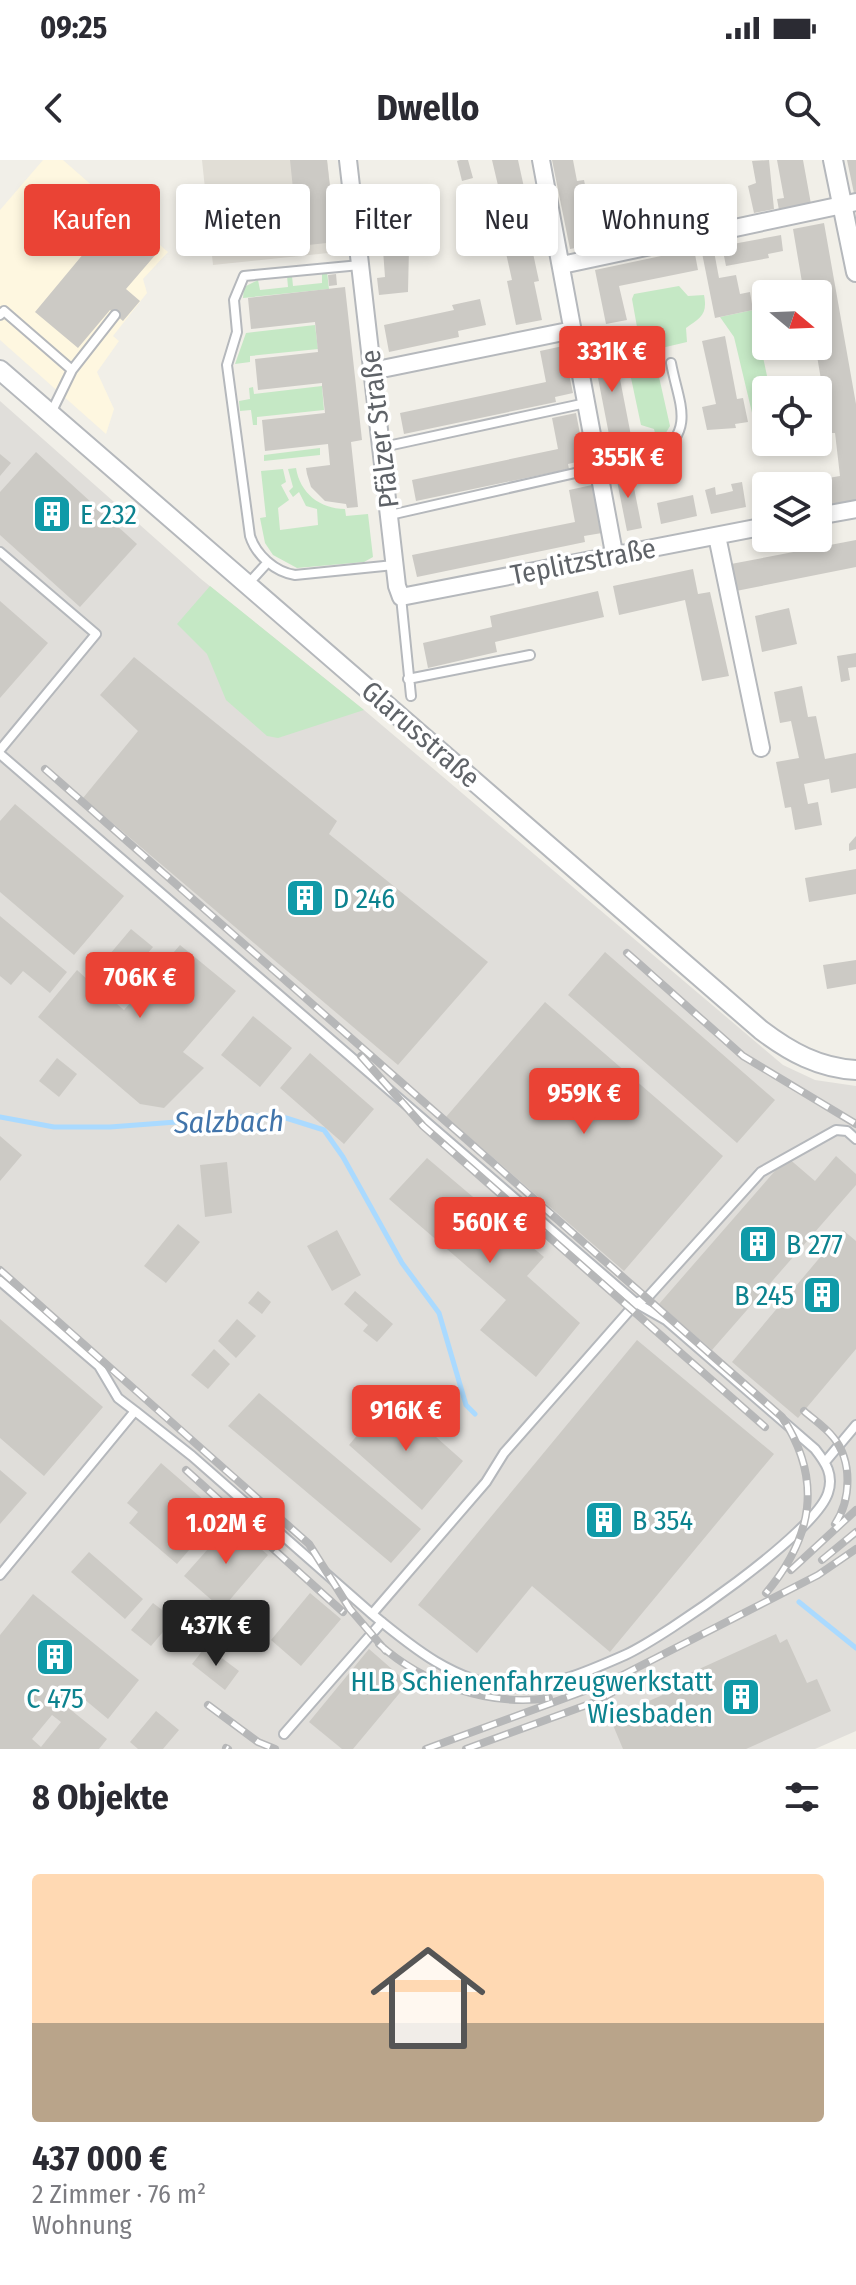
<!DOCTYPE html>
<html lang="de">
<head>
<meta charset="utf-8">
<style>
  body { margin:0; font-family:"Fira Sans Condensed",sans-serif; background:#f7f7f7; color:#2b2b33; height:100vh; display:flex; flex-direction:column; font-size:30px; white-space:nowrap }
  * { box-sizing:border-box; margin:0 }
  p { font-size:26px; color:#7c7c81 }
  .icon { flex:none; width:44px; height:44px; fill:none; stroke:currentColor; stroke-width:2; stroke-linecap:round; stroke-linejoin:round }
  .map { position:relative; height:1589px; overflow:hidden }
  .sheet { display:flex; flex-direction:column; background:#fff; flex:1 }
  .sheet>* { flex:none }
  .top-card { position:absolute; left:24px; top:24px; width:808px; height:72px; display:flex; gap:16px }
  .needle { width:52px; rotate:109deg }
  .buttons { position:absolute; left:752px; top:120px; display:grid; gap:16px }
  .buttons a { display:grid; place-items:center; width:80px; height:80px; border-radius:8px; background:#fff; box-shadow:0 4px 12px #0003; font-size:40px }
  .price { position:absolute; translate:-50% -68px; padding:0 18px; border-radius:8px; background:#ea4335; color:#fff; font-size:26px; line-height:52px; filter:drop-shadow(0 2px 4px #0008) }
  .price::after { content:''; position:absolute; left:50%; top:48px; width:24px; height:18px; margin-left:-12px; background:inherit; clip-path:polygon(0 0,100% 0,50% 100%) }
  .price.selected { background:#222; color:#fff }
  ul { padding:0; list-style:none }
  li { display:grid; align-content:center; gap:16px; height:424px; padding:0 32px }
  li+li { border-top:2px solid #e1e1e2 }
  li span { display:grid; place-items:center; height:248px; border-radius:8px; color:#555 }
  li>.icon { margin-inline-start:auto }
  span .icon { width:144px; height:144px; fill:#fffc; stroke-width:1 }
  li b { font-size:34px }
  h2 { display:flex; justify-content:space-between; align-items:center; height:96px; padding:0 32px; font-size:34px }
  .tag { padding:0 28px; border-radius:8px; background:#fff; box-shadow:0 4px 12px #0003; font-size:28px; line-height:72px }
  .tag.selected { background:#ea4335; color:#fff }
  .status { display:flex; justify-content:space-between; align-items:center; height:56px; padding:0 40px; background:#fff; direction:ltr }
  .status svg { height:22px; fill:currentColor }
  header { display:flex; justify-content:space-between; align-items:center; height:104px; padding:0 32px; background:#fff; font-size:36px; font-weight:700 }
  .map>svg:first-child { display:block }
  .commercial { fill:#fef7e0 }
  .industrial { fill:#e0deda }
  .education { fill:#e1ded6 }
  .green { fill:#c5e8c5 }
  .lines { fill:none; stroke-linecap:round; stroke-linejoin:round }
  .stream { stroke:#aadaff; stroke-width:5 }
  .building { fill:#cccac5; fill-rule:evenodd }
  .service-casing { stroke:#b5b8bc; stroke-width:12 }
  .minor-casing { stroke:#b5b8bc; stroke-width:20 }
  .tertiary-casing { stroke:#b5b8bc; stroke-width:22 }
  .service { stroke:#fff; stroke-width:8 }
  .minor { stroke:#fff; stroke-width:16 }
  .tertiary { stroke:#fff; stroke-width:18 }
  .rail-casing { stroke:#b6b7b8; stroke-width:8 }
  .rail { stroke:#fff; stroke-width:5; stroke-dasharray:15; stroke-linecap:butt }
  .labels { text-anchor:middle; stroke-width:7; stroke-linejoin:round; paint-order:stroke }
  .street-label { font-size:28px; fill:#5f6368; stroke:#fff }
  .culture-label { font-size:28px; fill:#0d838f; stroke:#fff; text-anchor:start }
  .water-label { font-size:30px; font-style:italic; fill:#4174aa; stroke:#fff }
</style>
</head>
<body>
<div class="status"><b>09:25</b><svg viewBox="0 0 49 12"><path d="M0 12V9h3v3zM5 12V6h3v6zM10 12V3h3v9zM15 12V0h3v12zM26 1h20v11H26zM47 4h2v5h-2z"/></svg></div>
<header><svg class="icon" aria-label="back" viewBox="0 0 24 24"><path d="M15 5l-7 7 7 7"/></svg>Dwello<svg class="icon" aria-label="search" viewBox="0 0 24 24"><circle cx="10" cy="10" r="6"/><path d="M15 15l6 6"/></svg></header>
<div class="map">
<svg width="856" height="1589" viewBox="0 0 856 1589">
  <rect width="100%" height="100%" fill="#f1efe8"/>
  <path class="commercial" d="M 43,0 L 63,0 L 168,92 L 143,119 L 147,133 L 113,176 L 119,181 L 97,212 L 114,249 L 106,274 L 0,180 L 0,50 Z"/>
  <path class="industrial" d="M 0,241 L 201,419 L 364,550 L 783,905 L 815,920 L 856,926 L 856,1571 L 815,1589 L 0,1589 Z"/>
  <path class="education" d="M 202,0 L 327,0 L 338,92 L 213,105 Z"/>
  <path class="green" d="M 270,59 L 273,84 L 245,87 L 242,62 Z
    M 322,112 L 327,112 L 329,129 L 243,138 L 244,127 L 258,120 L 260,130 L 288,127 L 287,116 L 292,116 L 293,126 L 322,123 Z
    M 679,126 L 688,136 L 704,135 C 708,155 700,158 686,168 L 687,182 L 653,190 L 670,266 L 658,286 L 654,269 L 641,265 L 621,171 L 637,167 L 632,139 L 634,134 Z
    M 753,150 L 770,230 L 766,230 L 766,282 L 770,282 L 766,283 L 758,278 L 734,177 L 720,157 Z
    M 315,165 L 318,189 L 250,196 L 250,202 L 235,204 L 246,173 Z
    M 322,226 L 324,250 L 257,257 L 257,265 L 253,265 L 251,250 L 240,251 L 239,241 L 250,239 L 249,228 L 253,227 L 254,234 Z
    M 320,288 L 320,295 L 264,301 L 264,295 Z
    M 296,308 C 300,333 320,349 345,349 L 346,356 L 368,354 L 373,397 L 364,402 L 297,408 L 273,395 L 265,383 L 260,358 L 266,357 L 261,311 L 283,309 L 286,322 L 281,325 L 289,340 L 278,348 L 280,370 L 318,365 L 317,349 L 306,346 L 299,332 L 293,337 L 289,331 L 293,327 L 288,309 Z
    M 210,426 L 364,550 L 278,578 L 267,576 L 226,540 L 207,494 L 177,464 Z"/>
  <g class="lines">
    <path class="stream" d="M 0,957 L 54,967 L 110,967 L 256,956 L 286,958 L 324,970 L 343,997 L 402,1103 L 439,1153 L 466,1245 L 475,1254
      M 799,1442 L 856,1488"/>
  </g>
  <path class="building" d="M 290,0 L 327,0 L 336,82 L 299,86 Z
    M 460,0 L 468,0 L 473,18 L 462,21 L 457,1 Z
    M 492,0 L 518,0 L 525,32 L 520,33 L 539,121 L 534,122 L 542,160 L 516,165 L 507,121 L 512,120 L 493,35 L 500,34 Z
    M 552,0 L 573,0 L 577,21 L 584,20 L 597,84 L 570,89 Z
    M 769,0 L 774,49 L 754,53 L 748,26 L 756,23 L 752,1 Z
    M 777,0 L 803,0 L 811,44 L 779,50 L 777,39 L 784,38 Z
    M 847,0 L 856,0 L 856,38 L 855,38 Z
    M 722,26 L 727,52 L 633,74 L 628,48 Z
    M 626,50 L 629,66 L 604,71 L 601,55 Z
    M 408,54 L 409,72 L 380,74 L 379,56 Z
    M 114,57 L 157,93 L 126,129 L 140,141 L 123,161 L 110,150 L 78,188 L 35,152 Z
    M 824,63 L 856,244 L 856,341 L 818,348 L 818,326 L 766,326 L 766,342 L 759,344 L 755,322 L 791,315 L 793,324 L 840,316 L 835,273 L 830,273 L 817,196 L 800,199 L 797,186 L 818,186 L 818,134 L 804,134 L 793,69 Z
    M 781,75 L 783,91 L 768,94 L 769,98 L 726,106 L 722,86 Z
    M 713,86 L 719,118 L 736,115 L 740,134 L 750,132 L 753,150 L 715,158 L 701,88 Z
    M 409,88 L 408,132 L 379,135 L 377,118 L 385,117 L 383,90 Z
    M 694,89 L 698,110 L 619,126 L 627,160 L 606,164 L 595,110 Z
    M 336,114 L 337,125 L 329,126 L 328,115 Z
    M 345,127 L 362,280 L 351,282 L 358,347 L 347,348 L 346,344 L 325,341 L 311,327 L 307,314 L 306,308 L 330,305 L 328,284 L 265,291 L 262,260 L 325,253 L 322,226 L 322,223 L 258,230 L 255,199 L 318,192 L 315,162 L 251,169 L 248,138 Z
    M 480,139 L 486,165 L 458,171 L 459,177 L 389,192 L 384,165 L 454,150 L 452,145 Z
    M 725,176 L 737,239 L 743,238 L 748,262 L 735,264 L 736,268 L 707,270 L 702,247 L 716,244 L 702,181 Z
    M 612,178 L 633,286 L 612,290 L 591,182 Z
    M 563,186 L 573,233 L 555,237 L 556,242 L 404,274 L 400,253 L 546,222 L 540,191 Z
    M 576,253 L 585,300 L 568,304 L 569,309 L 416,341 L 412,320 L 558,289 L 552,258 Z
    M 36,292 L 137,384 L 80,447 L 0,375 L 0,332 Z
    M 0,294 L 11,303 L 0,316 Z
    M 630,308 L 642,368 L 627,371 L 615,311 Z
    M 742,322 L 746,347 L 711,354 L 705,330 L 715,327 L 716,335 L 725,333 L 733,331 L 731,324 Z
    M 592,325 L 602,373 L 584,376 L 585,382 L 417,417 L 412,395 L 575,362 L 569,330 Z
    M 693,335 L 697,356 L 661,364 L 657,343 Z
    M 856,380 L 856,407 L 736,431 L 731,404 Z
    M 693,409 L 698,434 L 710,432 L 729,516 L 702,521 L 685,440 L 619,455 L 613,426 Z
    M 598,431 L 604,457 L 495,482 L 497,492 L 428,508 L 423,483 L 492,467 L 490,456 Z
    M 0,441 L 48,483 L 0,538 Z
    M 789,448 L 797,484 L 762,492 L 755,456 Z
    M 856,493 L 856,507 L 848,508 L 850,520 L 841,522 L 837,496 Z
    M 134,497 L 337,661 L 329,674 L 488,802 L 398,905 L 83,638 L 138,571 L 100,535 Z
    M 802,526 L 808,557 L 816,556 L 825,599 L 856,593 L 856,628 L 831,633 L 829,619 L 804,624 L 808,644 L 818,642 L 822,665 L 795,670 L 791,647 L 785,648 L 776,602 L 799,598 L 791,561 L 780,563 L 774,532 Z
    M 15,644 L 124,736 L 74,795 L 0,732 L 0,661 Z
    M 856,676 L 856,689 L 849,691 L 849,684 Z
    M 856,709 L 856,734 L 809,742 L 805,718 Z
    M 0,756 L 67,812 L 50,833 L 23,811 L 11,825 L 0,816 Z
    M 131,769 L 153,787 L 110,838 L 124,850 L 180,785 L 236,831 L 183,892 L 204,908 L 164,948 L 140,944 L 38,857 L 77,810 L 88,820 Z
    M 605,792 L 775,940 L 737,983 L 568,835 Z
    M 856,800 L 856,824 L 827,829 L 823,805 Z
    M 545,842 L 723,996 L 624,1111 L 446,957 Z
    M 253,856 L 292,888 L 260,927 L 221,895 Z
    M 310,893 L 374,949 L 344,984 L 280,928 Z
    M 57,898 L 77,914 L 59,937 L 39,921 Z
    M 0,976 L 22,995 L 0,1021 Z
    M 836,996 L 856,1014 L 856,1025 L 712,1190 L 659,1144 L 787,997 L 815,1021 Z
    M 427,998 L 544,1097 L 527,1116 L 580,1163 L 536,1217 L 480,1170 L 506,1140 L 389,1039 Z
    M 227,1002 L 232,1053 L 205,1057 L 200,1005 Z
    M 178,1064 L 200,1082 L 166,1123 L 144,1106 Z
    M 337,1070 L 361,1115 L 332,1131 L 307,1086 Z
    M 843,1070 L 856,1081 L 856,1189 L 798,1258 L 732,1202 Z
    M 258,1131 L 271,1142 L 262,1154 L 248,1143 Z
    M 355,1131 L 393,1164 L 377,1182 L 363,1171 L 368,1165 L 344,1144 Z
    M 0,1159 L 103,1247 L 44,1316 L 0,1278 Z
    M 237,1159 L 256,1176 L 236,1198 L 218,1181 Z
    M 637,1180 L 774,1294 L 610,1492 L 532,1426 L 477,1493 L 418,1445 Z
    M 214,1189 L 230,1204 L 208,1229 L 191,1215 Z
    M 259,1233 L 421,1369 L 391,1403 L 228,1266 Z
    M 390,1236 L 463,1301 L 422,1350 L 349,1285 Z
    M 161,1303 L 220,1354 L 177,1404 L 129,1363 L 138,1352 L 127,1343 Z
    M 0,1310 L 27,1333 L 0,1364 Z
    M 231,1363 L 268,1395 L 222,1449 L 184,1416 Z
    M 89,1392 L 143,1439 L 125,1459 L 71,1412 Z
    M 310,1433 L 341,1459 L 301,1506 L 271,1480 Z
    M 33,1434 L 139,1520 L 108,1559 L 72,1529 L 61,1542 L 107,1579 L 99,1589 L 0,1589 L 0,1475 ZM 52,1555 L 61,1562 L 41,1587 L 32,1579 Z
    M 153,1443 L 174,1459 L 151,1486 L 131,1470 Z
    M 776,1474 L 780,1483 L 787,1479 L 807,1523 L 817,1519 L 831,1551 L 746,1589 L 623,1589 L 610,1558 L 690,1523 L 686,1515 Z
    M 206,1486 L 239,1511 L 225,1530 L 192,1504 Z
    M 369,1489 L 408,1523 L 353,1589 L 342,1589 L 309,1562 Z
    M 156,1551 L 179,1570 L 163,1589 L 138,1589 L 130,1582 Z"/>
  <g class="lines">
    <defs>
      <path id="service" d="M 360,105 L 244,116 L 234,140 L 237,172 L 227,205 L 250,376 C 256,395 275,412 295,415 L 394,405
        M 0,155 L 4,151 L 72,210 L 51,253
        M 72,210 L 115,155
        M 383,287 L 586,243
        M 390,355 L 659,294 C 696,269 678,241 671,203
        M 0,392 L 96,474 L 0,590
        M 248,424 L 268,402
        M 401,437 L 411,536
        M 408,519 L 530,495
        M 0,594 L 636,1143 L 504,1293 L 486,1322 L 372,1454 L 192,1296 L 135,1251 L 0,1415
        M 0,1121 L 99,1206 L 118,1238 L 135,1251
        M 825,1302 L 856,1265
        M 372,1454 C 412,1487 454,1522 509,1527 C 547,1530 591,1510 625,1495 C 666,1476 815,1373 828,1333 C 834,1315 826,1303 815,1289 L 666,1160 L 636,1143 L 647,1138 L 761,1012 L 836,970 L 847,971 L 856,979
        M 284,1574 L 382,1462"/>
      <path id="minor" d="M 348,0 L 397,426 L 401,437 L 766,366
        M 541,0 L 614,393
        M 562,105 L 856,42
        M 372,211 L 573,170
        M 818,356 L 856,349
        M 717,376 L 761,588"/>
      <path id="tertiary" d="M 833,0 L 856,112
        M 0,210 L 761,870 C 790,892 819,908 856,910"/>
    </defs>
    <use href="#service" class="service-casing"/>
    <use href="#minor" class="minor-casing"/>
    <use href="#tertiary" class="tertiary-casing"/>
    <use href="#service" class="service"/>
    <use href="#minor" class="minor"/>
    <use href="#tertiary" class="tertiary"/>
    <defs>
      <path id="rail" d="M 45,609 L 782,1257 C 823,1320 813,1377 766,1433
        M 627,793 L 743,896 L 856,964
        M 361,896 L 423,966 L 765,1267
        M 0,1110 L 309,1384 L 350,1449 L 386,1491
        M 804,1251 C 813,1259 825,1267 833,1277 C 853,1301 851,1340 835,1364
        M 186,1310 L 343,1452
        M 822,1400 L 856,1372
        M 791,1410 L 856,1350
        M 379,1484 C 423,1524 490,1547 549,1538
        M 208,1545 L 258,1582 L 275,1589
        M 226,1588 L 228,1589
        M 426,1589 L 609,1522 L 818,1415 L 856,1389
        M 466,1589 L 595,1542 L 622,1527"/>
    </defs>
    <use href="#rail" class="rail-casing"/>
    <use href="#rail" class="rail"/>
  </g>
  <defs>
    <symbol id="building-square" viewBox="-11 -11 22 22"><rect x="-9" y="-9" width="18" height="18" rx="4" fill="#0f9aa8" stroke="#fff"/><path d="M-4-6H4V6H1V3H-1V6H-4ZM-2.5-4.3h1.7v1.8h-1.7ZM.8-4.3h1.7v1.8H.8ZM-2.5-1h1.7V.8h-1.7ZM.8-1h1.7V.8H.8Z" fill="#fff"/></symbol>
  </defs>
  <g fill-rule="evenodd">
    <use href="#building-square" x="30" y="332" width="44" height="44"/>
    <use href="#building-square" x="283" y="716" width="44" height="44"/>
    <use href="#building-square" x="736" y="1062" width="44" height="44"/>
    <use href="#building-square" x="800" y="1113" width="44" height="44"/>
    <use href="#building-square" x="582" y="1338" width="44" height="44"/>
    <use href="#building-square" x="33" y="1475" width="44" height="44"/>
    <use href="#building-square" x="719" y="1515" width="44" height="44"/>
  </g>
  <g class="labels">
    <g class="street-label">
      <text transform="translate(379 269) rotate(-97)" y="10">Pfälzer Straße</text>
      <text transform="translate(583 401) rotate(-11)" y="10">Teplitzstraße</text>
      <text transform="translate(421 574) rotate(41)" y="10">Glarusstraße</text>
    </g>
    <g class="culture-label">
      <text x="80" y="364">E 232</text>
      <text x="333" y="748">D 246</text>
      <text x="786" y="1094">B 277</text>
      <text x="794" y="1145" text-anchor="end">B 245</text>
      <text x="632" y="1370">B 354</text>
      <text x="713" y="1531" text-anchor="end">HLB Schienenfahrzeugwerkstatt<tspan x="713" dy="32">Wiesbaden</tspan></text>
      <text x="55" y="1548" text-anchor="middle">C 475</text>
    </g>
    <g class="water-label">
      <text transform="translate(229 962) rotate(-1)" y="10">Salzbach</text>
    </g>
  </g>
</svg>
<div class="buttons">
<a><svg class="needle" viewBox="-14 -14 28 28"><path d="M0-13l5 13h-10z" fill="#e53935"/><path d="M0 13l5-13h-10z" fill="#7c7c81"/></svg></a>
<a><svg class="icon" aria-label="locate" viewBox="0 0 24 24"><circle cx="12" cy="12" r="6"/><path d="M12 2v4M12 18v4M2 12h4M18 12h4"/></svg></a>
<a><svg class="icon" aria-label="layers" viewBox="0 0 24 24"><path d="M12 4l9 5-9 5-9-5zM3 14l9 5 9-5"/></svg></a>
</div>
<b class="price" style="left:612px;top:234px">331K €</b>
<b class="price" style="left:628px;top:340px">355K €</b>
<b class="price" style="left:140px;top:860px">706K €</b>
<b class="price" style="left:584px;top:976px">959K €</b>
<b class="price" style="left:490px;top:1105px">560K €</b>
<b class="price" style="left:406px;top:1293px">916K €</b>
<b class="price" style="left:226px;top:1406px">1.02M €</b>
<b class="price selected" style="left:216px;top:1508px">437K €</b>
<div class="top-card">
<a class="tag selected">Kaufen</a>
<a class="tag">Mieten</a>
<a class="tag">Filter</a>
<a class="tag">Neu</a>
<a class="tag">Wohnung</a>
</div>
</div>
<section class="sheet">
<h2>8 Objekte<svg class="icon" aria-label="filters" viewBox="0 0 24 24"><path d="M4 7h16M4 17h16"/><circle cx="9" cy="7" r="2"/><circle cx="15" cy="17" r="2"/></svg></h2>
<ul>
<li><span style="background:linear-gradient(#ffd9b3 60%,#b9a48a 0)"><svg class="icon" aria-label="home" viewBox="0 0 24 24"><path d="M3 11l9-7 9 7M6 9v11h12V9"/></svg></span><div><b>437 000 €</b><p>2 Zimmer · 76 m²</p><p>Wohnung</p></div></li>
</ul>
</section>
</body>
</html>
